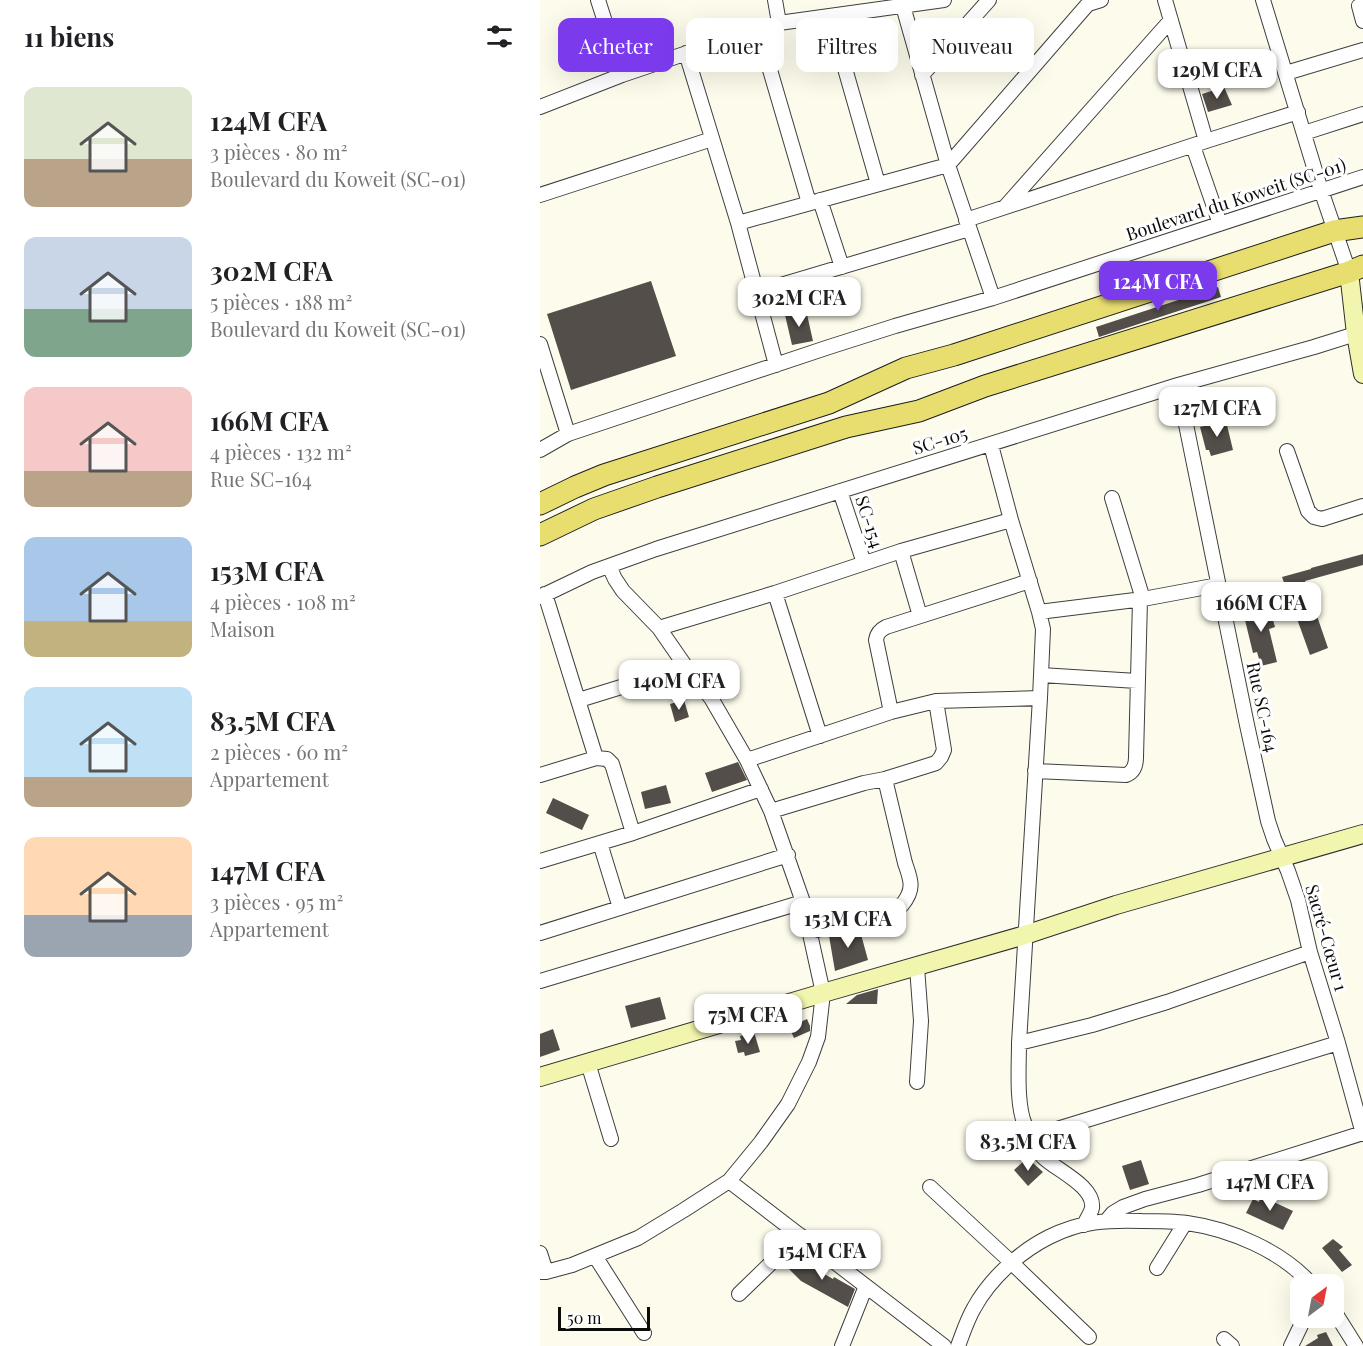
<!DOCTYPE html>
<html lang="fr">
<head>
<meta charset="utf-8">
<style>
  body { margin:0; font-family:"Playfair Display",serif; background:#f6f6f6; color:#202124; height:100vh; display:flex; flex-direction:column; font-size:22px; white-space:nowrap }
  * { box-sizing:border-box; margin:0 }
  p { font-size:20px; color:#757577 }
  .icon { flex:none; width:33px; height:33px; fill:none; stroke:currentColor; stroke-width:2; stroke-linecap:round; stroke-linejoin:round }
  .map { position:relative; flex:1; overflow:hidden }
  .panel { display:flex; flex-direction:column; background:#fff; width:540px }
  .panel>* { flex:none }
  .banner { position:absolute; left:18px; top:18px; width:570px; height:54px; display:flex; gap:12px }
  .needle { width:39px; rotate:32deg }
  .fabs { position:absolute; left:750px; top:1274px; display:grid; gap:12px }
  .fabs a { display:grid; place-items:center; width:54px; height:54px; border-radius:12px; background:#fff; box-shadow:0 6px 24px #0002; font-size:30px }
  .scale { position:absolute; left:18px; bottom:15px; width:92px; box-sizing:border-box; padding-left:6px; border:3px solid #0b0b0b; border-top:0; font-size:16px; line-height:21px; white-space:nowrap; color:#0b0b0b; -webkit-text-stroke:4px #fff; paint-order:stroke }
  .price { position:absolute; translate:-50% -51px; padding:0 14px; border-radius:12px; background:#fff; color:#222; font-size:20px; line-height:39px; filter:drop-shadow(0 2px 3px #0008) }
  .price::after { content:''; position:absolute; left:50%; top:36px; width:18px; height:14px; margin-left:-9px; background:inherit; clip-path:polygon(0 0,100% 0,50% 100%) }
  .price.active { background:#7c3aed; color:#fff }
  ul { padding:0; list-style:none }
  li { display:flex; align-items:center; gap:18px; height:150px; padding:0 24px }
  li span { display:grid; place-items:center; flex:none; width:168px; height:120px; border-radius:12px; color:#555 }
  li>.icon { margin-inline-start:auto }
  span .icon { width:72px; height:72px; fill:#fffc; stroke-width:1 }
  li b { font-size:26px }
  h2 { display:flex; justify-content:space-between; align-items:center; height:72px; padding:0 24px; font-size:26px }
  .chip { padding:0 21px; border-radius:12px; background:#fff; box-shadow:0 6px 24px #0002; font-size:21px; line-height:54px }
  .chip.active { background:#7c3aed; color:#fff }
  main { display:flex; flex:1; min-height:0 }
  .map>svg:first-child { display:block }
  .building { fill:#534e49 }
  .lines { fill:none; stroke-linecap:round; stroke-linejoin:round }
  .street-casing { stroke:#3e3e3e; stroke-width:16 }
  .secondary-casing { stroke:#2d2d2d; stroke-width:20 }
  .primary-casing { stroke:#1c1c1c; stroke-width:23 }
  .street { stroke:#fff; stroke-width:14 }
  .secondary { stroke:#f2f5ae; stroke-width:18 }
  .primary { stroke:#e8de70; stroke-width:21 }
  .labels { text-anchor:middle; stroke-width:6; stroke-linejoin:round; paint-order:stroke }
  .street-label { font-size:18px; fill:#0b0b0b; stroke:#fff }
</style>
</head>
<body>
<main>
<section class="panel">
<h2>11 biens<svg class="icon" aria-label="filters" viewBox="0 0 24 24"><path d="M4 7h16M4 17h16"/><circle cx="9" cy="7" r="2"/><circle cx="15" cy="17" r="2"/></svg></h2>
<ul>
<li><span style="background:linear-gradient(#dfe7d0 60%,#b9a48a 0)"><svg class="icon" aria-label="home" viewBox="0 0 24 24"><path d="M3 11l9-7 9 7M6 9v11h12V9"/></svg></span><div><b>124M CFA</b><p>3 pièces · 80 m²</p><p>Boulevard du Koweit (SC-01)</p></div></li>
<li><span style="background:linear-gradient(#c9d6e8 60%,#7fa58c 0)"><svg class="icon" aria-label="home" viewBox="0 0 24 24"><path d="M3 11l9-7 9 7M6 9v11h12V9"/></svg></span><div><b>302M CFA</b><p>5 pièces · 188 m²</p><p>Boulevard du Koweit (SC-01)</p></div></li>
<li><span style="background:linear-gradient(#f6c9c9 70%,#b9a48a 0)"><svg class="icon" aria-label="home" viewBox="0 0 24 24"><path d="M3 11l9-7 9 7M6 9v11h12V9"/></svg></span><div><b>166M CFA</b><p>4 pièces · 132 m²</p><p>Rue SC-164</p></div></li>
<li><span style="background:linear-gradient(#a9c7e8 70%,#c2b280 0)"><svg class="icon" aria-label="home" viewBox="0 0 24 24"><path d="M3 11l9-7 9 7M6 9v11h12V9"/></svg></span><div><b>153M CFA</b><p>4 pièces · 108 m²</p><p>Maison</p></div></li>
<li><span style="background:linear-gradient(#bfe0f5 75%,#b9a48a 0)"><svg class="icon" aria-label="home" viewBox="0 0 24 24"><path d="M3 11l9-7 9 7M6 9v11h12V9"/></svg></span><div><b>83.5M CFA</b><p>2 pièces · 60 m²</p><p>Appartement</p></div></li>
<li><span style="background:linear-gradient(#ffd9b3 65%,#9aa5b1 0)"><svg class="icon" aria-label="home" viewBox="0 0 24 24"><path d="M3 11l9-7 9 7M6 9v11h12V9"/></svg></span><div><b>147M CFA</b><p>3 pièces · 95 m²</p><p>Appartement</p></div></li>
</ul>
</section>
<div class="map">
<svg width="823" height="1346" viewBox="0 0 823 1346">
  <rect width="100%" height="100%" fill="#fdfcec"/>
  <path class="building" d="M 684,87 L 692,105 L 668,112 L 662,94 Z
    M 111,281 L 136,356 L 31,390 L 7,314 Z
    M 678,287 L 681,297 L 559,337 L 556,327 Z
    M 266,310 L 273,341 L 252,345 L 245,315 Z
    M 686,421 L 693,450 L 671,456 L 669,450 L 666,450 L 660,427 Z
    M 823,554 L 823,565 L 765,581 L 788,648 L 770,655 L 742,577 L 771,569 L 771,568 Z
    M 724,603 L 725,607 L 729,606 L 735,627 L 729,629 L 737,662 L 721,666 L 717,652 L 713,653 L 704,616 L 709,614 L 707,607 Z
    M 144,700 L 149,717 L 135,722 L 130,704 Z
    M 198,762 L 207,780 L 172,792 L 165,773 Z
    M 126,785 L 131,803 L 105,809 L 101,792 Z
    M 13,798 L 49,815 L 42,830 L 6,813 Z
    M 319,927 L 328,960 L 295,971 L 289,936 Z
    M 338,989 L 337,1004 L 306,1004 L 317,995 Z
    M 120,997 L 126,1019 L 91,1028 L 85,1006 Z
    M 267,1019 L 270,1026 L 270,1031 L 254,1038 L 249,1027 Z
    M 13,1029 L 20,1050 L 0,1057 L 0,1034 Z
    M 214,1032 L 220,1052 L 205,1056 L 204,1052 L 198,1053 L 195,1041 L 201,1040 L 200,1036 Z
    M 486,1159 L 491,1164 L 493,1163 L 503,1172 L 488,1186 L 474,1170 Z
    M 601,1160 L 609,1184 L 590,1190 L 582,1166 Z
    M 721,1196 L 753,1211 L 743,1230 L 706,1213 L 713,1199 L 719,1202 Z
    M 793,1239 L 803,1247 L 799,1250 L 812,1265 L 802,1272 L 782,1248 Z
    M 263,1254 L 281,1272 L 293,1279 L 294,1277 L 315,1289 L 308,1307 L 261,1281 L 248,1268 Z
    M 786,1332 L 793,1346 L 765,1346 L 778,1338 L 777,1335 Z"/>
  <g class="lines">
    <defs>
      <path id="street" d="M 58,0 L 82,75
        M 235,0 L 239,23
        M 625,0 L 666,141
        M 723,0 L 781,190 L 809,272
        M 823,4 L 819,6 L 823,21
        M 363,6 L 408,165 L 453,298
        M 290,16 L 338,184
        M 218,29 L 269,203
        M 146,53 L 198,223 L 236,365
        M 746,73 L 823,50
        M 382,75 L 449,0
        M 0,107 L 82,75 L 218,29 L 239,23 L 404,0
        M 764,133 L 823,114
        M 653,146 L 680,224
        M 0,195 L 172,139
        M 280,200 L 302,267
        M 465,207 L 631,20
        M 426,220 L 666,141 L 758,112
        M 198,223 L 408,165 L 548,4 L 561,0
        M 217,292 L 429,229
        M 0,344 L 28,434
        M 638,385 L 707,725 L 728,821 L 734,839 L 748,871 L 758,900 L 770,952 L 798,1043 L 823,1134
        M 451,445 L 471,520 L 499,612 L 503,629 L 500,698 L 479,1043 C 479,1066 476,1104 485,1125 C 490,1136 495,1148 503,1157 C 516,1170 555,1186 552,1208 C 551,1213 546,1220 544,1225
        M 0,450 L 28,434 L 289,347 L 355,326 L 453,298 L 823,177
        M 747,451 L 768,511 L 774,517 L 782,519 L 823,506
        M 300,491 L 324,563
        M 572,498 L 603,599
        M 361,551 L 380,616
        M 235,593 L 280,736
        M 5,594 L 56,758
        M 0,597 L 52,572 L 116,549 L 638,385 L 774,347 L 822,332
        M 499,612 L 603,599 L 678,585
        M 119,628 L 235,593 L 361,551 L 471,520
        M 501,675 L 597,681
        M 39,700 L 146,667
        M 351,712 L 336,640 C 337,633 340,630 346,627 L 490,581
        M 207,760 L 351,712 L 396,701 L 500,698
        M 495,771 L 586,775 C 594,772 596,765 596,757 L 600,600
        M 0,775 L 56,758 L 67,759 L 72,764 L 93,833
        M 231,811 L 324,783 L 345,779 L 396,763 L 401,757 L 404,750 L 396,701
        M 60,843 L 80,908
        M 0,861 L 93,833 L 221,789
        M 270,932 L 362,905 C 375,889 371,880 365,863 L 345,779
        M 0,933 L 248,855
        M 377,967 L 381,1021 L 377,1082
        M 0,981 L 263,902
        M 479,1043 L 552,1025 L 627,1002 L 770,952
        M 48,1063 L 71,1139
        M 491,1137 L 798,1043
        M 189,1181 L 404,1346
        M 390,1187 L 472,1263 L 549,1337
        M 567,1220 L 573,1213 L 583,1207 L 605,1199 L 658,1185 L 823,1133
        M 0,1253 L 6,1272
        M 55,1256 L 104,1333
        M 617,1268 L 645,1223
        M 0,1272 L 6,1272 L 32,1265 L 98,1238 L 144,1210 L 189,1181 L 221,1142 L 248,1104 L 269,1062 L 278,1037 L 283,993 L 263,902 L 231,811 L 207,760 L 171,698 L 146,667 L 119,628 L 83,591 L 75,579 L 69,566
        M 199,1294 L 260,1235
        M 794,1311 L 816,1346
        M 684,1339 L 692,1346
        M 302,1346 L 326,1286
        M 418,1346 C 423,1333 427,1320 434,1308 C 450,1279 479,1252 509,1237 C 541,1221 567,1220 602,1221 C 617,1221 632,1221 647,1223 C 690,1229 742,1251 771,1284
        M 751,1346 L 765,1317"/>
      <path id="secondary" d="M 809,272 L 816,334 L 823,374
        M 0,1077 L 283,993 L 485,935 L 576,905 L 823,834"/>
      <path id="primary" d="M 0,504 L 35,487 L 64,475 L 289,403 L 366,368 L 414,355 L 794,231 L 823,227
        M 0,535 L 54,509 L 117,487 L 306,427 L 379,411 L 445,386 L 809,272 L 823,266"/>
    </defs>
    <use href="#street" class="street-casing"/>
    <use href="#secondary" class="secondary-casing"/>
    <use href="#primary" class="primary-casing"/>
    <use href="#street" class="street"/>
    <use href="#secondary" class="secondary"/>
    <use href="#primary" class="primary"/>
  </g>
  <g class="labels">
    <g class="street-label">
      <text transform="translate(696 200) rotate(-18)" y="6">Boulevard du Koweit (SC-01)</text>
      <text transform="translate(400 441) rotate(-17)" y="6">SC-105</text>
      <text transform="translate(329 522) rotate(72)" y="6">SC-154</text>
      <text transform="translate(722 707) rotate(78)" y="6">Rue SC-164</text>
      <text transform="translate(786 938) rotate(74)" y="6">Sacré-Cœur 1</text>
    </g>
  </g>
</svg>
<div class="fabs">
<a><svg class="needle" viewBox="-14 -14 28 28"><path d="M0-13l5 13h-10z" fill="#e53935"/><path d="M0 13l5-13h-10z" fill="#757577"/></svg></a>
</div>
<div class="scale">50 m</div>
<b class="price" style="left:677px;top:100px">129M CFA</b>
<b class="price active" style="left:618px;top:312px">124M CFA</b>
<b class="price" style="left:259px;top:328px">302M CFA</b>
<b class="price" style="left:677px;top:438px">127M CFA</b>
<b class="price" style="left:721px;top:633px">166M CFA</b>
<b class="price" style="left:139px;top:711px">140M CFA</b>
<b class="price" style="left:308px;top:949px">153M CFA</b>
<b class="price" style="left:208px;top:1045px">75M CFA</b>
<b class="price" style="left:488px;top:1172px">83.5M CFA</b>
<b class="price" style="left:730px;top:1212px">147M CFA</b>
<b class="price" style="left:282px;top:1281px">154M CFA</b>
<div class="banner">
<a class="chip active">Acheter</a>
<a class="chip">Louer</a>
<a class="chip">Filtres</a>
<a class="chip">Nouveau</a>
</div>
</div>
</main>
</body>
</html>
